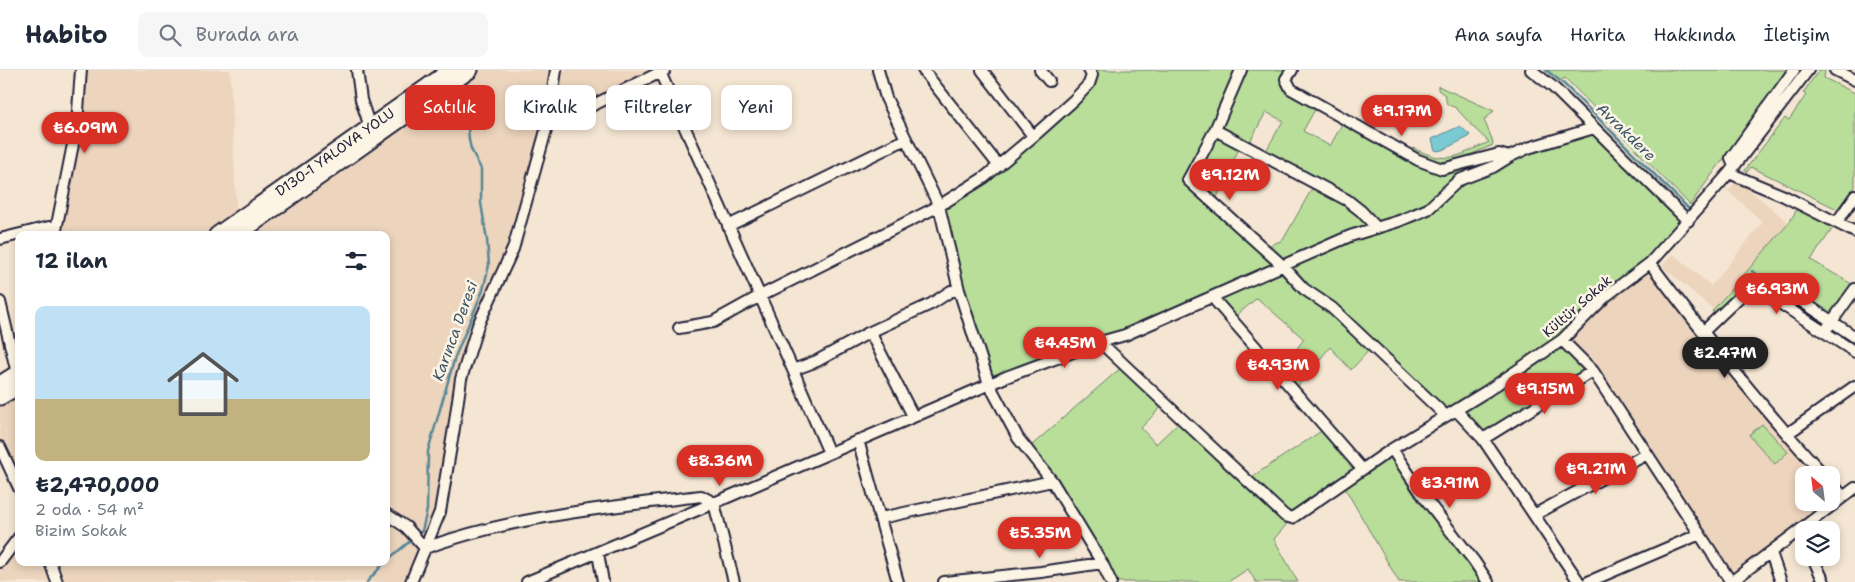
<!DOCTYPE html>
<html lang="tr">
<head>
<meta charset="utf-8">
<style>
  body { margin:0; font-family:"Shantell Sans",sans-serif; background:#f6f6f7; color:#1f2937; height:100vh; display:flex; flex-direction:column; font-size:19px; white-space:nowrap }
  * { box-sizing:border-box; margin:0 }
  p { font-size:16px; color:#747a83 }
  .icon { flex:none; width:28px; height:28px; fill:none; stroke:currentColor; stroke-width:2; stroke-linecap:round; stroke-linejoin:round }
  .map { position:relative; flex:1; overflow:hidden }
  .side { position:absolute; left:15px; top:161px; width:375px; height:335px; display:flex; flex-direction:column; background:#fff; border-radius:10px; box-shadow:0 2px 8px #0003 }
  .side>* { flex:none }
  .banner { position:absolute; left:405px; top:15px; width:475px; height:45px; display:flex; gap:10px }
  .needle { width:32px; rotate:332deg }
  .tools { position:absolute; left:1795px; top:396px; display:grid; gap:10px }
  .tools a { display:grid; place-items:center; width:45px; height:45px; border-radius:10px; background:#fff; box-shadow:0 2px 8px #0003; font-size:25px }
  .price { position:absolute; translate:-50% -42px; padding:0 11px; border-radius:18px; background:#d93025; color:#fff; font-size:16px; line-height:32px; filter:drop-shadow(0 1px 2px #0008) }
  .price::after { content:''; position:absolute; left:50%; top:30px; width:15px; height:11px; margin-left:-8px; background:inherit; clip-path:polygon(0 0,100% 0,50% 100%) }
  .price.active { background:#222; color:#fff }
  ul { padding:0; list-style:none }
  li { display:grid; align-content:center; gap:10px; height:265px; padding:0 20px }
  li span { display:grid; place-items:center; height:155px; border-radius:10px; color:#555 }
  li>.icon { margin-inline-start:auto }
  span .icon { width:90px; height:90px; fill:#fffc; stroke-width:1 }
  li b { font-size:21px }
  h2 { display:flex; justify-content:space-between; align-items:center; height:60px; padding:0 20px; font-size:21px }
  .pill { padding:0 18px; border-radius:10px; background:#fff; box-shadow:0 2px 8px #0003; font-size:18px; line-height:45px }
  .pill.active { background:#d93025; color:#fff }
  header { display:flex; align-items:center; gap:30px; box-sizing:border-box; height:70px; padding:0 25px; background:#fff; border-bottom:1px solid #e0e1e3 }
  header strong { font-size:24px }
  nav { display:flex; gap:28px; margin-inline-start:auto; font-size:18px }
  .search { width:350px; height:45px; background:#f6f6f7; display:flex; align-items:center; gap:12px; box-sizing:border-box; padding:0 18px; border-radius:10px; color:#747a83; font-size:19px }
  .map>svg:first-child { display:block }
  .built { fill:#ecd4bd }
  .green { fill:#b8de9a; stroke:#6d806a; fill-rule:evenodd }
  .water { fill:#79cad3; stroke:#568796 }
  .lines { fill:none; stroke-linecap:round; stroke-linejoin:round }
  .stream { stroke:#568796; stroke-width:2.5 }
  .minor-casing { stroke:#22223b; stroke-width:14 }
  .highway-casing { stroke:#22223b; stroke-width:19 }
  .minor { stroke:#fcf5e5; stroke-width:10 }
  .highway { stroke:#fcf5e5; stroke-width:15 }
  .labels { text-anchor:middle; stroke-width:5; stroke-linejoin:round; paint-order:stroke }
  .street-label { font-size:14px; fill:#22223b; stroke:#fcf5e5 }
  .water-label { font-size:15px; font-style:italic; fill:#3c5469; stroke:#fcf5e5 }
</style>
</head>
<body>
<header>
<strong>Habito</strong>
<div class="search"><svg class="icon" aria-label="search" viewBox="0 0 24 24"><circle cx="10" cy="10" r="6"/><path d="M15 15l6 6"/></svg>Burada ara</div>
<nav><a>Ana sayfa</a><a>Harita</a><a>Hakkında</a><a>İletişim</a></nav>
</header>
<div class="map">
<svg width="1855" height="512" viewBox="0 0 1855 512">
  <rect width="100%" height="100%" fill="#f5e6d3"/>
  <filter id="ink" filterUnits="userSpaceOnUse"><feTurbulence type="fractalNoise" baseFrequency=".02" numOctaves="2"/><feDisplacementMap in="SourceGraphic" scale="10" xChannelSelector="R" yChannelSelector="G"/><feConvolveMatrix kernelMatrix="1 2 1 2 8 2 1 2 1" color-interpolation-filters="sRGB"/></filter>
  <g filter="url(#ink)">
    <path class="built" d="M 88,0 L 230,0 L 237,150 L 450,0 L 659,0 L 548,53 L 513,179 L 461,309 L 440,442 L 411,512 L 0,512 L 0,492 L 19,467 L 19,492 L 386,492 L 386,165 L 61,165 L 76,94 Z
      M 1738,110 L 1789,153 L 1719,244 L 1662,196 L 1673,184 L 1711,216 L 1763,152 L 1728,121 Z
      M 1650,193 L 1824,405 L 1804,405 L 1804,432 L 1831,432 L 1831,413 L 1843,426 L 1731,512 L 1593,301 L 1562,270 Z
      M 19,297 L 19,418 L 0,377 L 0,314 Z"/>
    <path class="green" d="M 1089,0 L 1292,0 L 1286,9 L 1318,34 L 1303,61 L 1330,76 L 1345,49 L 1442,99 L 1509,87 L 1594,58 L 1688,151 L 1562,269 L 1593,301 L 1483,369 L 1457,340 L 1446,346 L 1373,276 L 1351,300 L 1330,277 L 1294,321 L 1278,304 L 1304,269 L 1257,228 L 1231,250 L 1212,227 L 989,314 L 939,136 L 985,107 L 1089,14 ZM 1266,42 L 1283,51 L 1263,86 L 1315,113 L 1283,170 L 1263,178 L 1214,134 L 1241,74 L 1247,77 Z
      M 1546,0 L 1788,0 L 1690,135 L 1565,8 L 1560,11 Z
      M 1819,0 L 1824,0 L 1825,2 L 1824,8 L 1855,23 L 1855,117 L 1837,139 L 1751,97 L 1747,102 L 1745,100 L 1785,48 L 1789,50 L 1806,25 L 1803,23 Z
      M 1438,16 L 1494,41 L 1484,50 L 1492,69 L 1493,75 L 1451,93 L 1434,91 L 1412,81 L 1413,78 C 1448,95 1456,87 1489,72 L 1476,60 L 1456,38 L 1447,34 L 1445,25 L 1438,20 Z
      M 1800,134 L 1837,152 L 1811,190 L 1855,216 L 1832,251 L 1776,214 L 1752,215 L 1718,248 L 1712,241 L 1789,153 Z
      M 1124,295 L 1165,333 L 1141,358 L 1156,374 L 1182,349 L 1247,410 L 1326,358 L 1362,399 L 1392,379 L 1488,512 L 1399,512 L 1342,413 L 1292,448 L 1274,469 L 1298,512 L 1256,512 L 1248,499 L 1228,512 L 1111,512 L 1031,384 L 1032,375 Z
      M 1762,354 L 1788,382 L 1775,394 L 1749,365 Z"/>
    <path class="water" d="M 1460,56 L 1470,65 L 1469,67 L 1442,80 L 1435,81 L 1432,69 Z"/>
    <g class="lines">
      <path class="stream" d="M 1546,0 L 1564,14 L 1689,139
        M 1752,201 L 1763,211
        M 1771,217 L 1827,255
        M 1832,258 L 1855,274
        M 418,465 L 422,461 L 427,440 L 428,381 L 455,287 L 483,220 L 489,195 L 487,170 L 481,133 L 481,99 L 471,79 L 469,70 L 465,23
        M 386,491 L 414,468
        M 367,512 L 385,492"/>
      <defs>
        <path id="minor" d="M 357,0 L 361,30 L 370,57
          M 878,0 L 886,28 L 939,136 L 959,220 L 951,221 L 931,234 L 870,262 L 913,346
          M 923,0 L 999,96
          M 982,0 L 1033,66
          M 1040,0 L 1049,11
          M 1241,0 L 1215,60 L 1347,130 L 1361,141 L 1377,158
          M 1292,0 L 1286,9 L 1291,19 L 1418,90 L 1442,99 L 1499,84 L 1509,87
          M 1531,0 L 1553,17 L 1688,151
          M 1835,0 L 1855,10
          M 660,2 L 793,300
          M 548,53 L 577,43 L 665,0
          M 1215,60 L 1188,110 L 1283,196 L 1304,219 L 1332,238 L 1446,346
          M 1734,97 L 1731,88 L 1794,0
          M 1729,103 L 1784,126 L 1855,162
          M 1837,152 L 1855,126
          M 728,156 L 906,69
          M 55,165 L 77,54 L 81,0
          M 0,169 L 57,155
          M 1650,193 C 1705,266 1762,338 1824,405
          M 1752,215 L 1776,214 L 1855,267
          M 959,220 L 989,314 L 1018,368 L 1052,411 L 1102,493
          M 1212,227 L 1362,399
          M 0,232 L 16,299
          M 1828,257 L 1855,219
          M 679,258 L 713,252 L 760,226 L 939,136 L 985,107 L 1036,64 L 1074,30 L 1089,14 L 1092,5 L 1089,0
          M 1703,262 L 1752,215 L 1855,282
          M 1562,270 L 1593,301 L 1731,512
          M 1100,272 L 1125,265 L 1350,166 L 1399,151 L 1428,139 L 1459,110 L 1493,97 L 1509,87 L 1528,78 L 1594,58
          M 1456,340 L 1483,369 L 1579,512
          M 1787,364 L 1855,316
          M 1483,369 L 1593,301
          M 858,370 L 898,512
          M 0,377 L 19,418
          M 1392,379 L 1424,427 L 1474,491 L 1488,512
          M 829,383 L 793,300 L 817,291 L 870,262
          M 1831,413 L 1843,426
          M 386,444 L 406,457 L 425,478 C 514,446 608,437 701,426 L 714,433 L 1006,307 L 1100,272 L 1285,446 L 1292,448 L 1392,379 L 1487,321 L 1562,270 L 1606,226 L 1650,193 L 1729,103 L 1808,0
          M 1534,445 L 1647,384
          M 881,448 L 1052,411
          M 598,483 L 603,512
          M 1771,483 L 1781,512
          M 1813,488 L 1824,512
          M 0,492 L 19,467
          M 50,492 L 57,512
          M 411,512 L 440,442 L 454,358 L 461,309 L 478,255 L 513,179 L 548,53 L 556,0
          M 527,512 L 714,433 L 734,512
          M 944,512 L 1041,502 L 1102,493 L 1111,512
          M 1588,512 L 1700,464
          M 1731,512 L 1855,418"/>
        <g id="highway">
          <path id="s1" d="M 217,165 L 451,0"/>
          <path d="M 237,165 L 470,0"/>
          <path d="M 0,314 L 19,302"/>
          <path d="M 0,327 L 19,316"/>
        </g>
      </defs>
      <use href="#minor" class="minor-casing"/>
      <use href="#highway" class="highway-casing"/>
      <use href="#minor" class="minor"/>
      <use href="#highway" class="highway"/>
    </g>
  </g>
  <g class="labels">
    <g class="street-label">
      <text dy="5" stroke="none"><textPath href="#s1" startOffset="144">D130-1 YALOVA YOLU</textPath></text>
      <text transform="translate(1577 236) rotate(-41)" y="5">Kültür Sokak</text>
    </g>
    <g class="water-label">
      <text transform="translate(1626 62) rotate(44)" y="5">Avrakdere</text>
      <text transform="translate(455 261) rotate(-70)" y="5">Karınca Deresi</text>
    </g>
  </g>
</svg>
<div class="tools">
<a><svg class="needle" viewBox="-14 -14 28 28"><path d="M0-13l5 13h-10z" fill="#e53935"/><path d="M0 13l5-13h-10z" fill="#747a83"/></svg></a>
<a><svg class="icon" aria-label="layers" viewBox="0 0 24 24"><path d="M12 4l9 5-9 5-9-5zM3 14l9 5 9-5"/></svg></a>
</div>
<b class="price" style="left:1402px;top:67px">₺9.17M</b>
<b class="price" style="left:85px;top:84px">₺6.09M</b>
<b class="price" style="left:1230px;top:131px">₺9.12M</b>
<b class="price" style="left:1777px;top:245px">₺6.93M</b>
<b class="price" style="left:1065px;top:299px">₺4.45M</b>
<b class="price active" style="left:1725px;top:309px">₺2.47M</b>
<b class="price" style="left:1278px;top:321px">₺4.93M</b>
<b class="price" style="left:1545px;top:345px">₺9.15M</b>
<b class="price" style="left:720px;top:417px">₺8.36M</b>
<b class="price" style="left:1596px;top:425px">₺9.21M</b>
<b class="price" style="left:1450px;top:439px">₺3.91M</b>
<b class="price" style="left:1040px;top:489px">₺5.35M</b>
<div class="banner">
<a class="pill active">Satılık</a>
<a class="pill">Kiralık</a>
<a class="pill">Filtreler</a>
<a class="pill">Yeni</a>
</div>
<section class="side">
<h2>12 ilan<svg class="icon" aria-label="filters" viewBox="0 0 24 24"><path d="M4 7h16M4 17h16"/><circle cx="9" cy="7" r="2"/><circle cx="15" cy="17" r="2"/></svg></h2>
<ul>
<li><span style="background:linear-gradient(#bfe0f5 60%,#c2b280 0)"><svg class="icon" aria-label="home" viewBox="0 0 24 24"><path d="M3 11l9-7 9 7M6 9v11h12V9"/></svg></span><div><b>₺2,470,000</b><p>2 oda · 54 m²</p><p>Bizim Sokak</p></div></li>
</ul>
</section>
</div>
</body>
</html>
